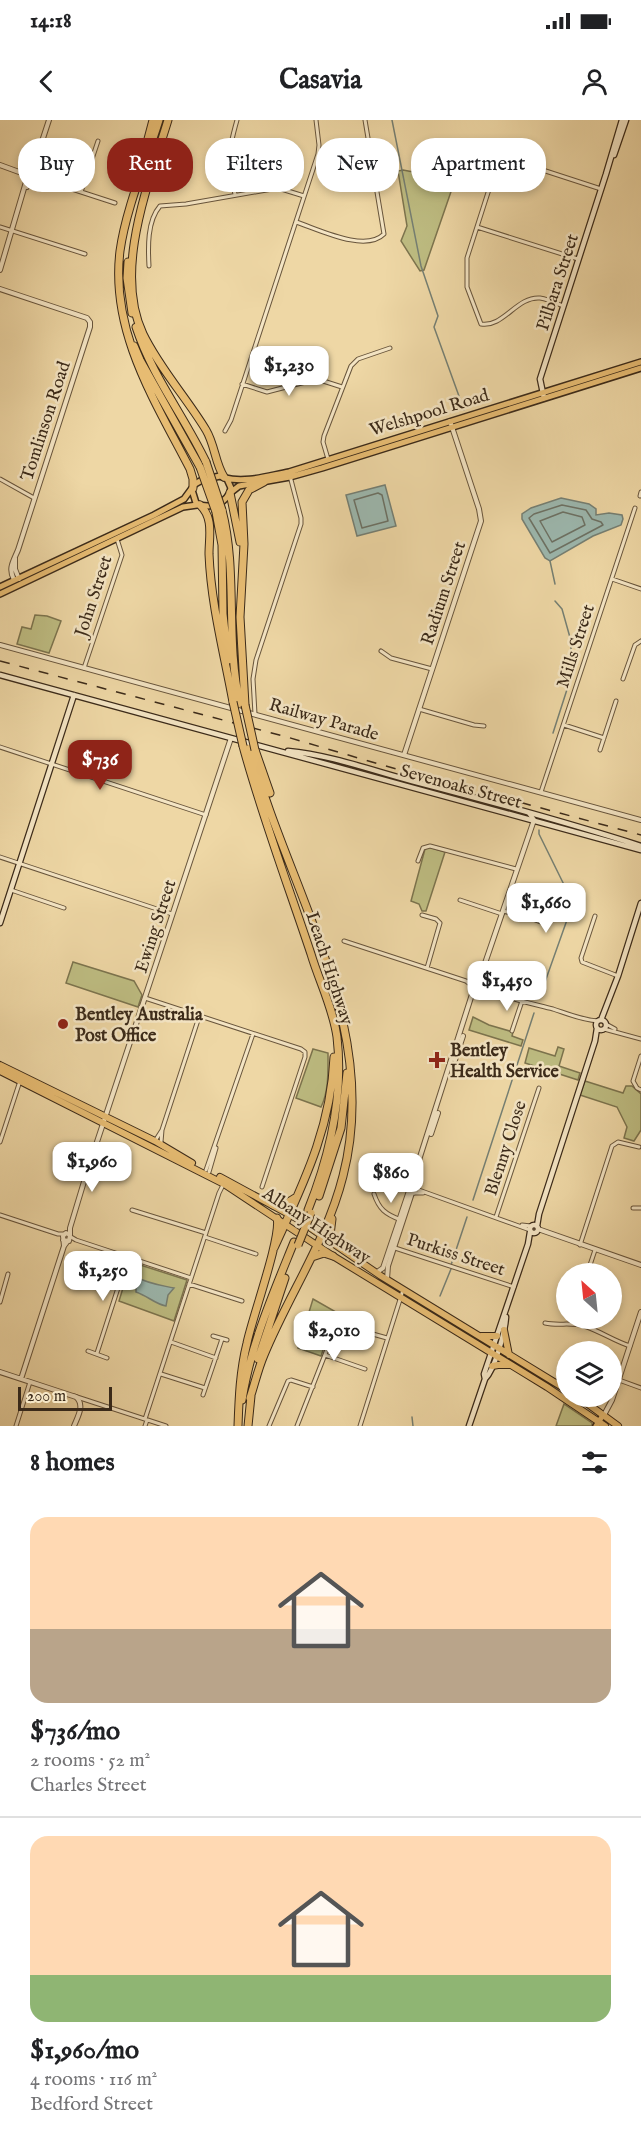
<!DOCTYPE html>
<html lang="en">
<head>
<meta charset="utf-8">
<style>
  body { margin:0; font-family:"IM FELL English",serif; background:#f6f6f6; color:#202124; height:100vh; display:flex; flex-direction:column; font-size:22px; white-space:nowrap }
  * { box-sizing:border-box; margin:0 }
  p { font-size:20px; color:#757577 }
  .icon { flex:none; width:33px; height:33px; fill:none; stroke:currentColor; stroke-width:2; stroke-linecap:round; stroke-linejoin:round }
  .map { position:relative; height:1306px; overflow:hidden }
  .drawer { display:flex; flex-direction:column; background:#fff; flex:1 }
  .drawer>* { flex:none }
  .guide { position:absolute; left:18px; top:18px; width:606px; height:54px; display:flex; gap:12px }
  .needle { width:39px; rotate:333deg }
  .buttons { position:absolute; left:556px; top:1143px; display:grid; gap:12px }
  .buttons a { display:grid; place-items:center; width:66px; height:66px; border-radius:50%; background:#fff; box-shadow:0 3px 9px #0003; font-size:30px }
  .scale { position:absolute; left:18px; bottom:15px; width:94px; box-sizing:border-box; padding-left:6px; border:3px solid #3b2a19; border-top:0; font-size:16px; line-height:21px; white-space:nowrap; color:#3b2a19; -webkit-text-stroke:4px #f4e5c4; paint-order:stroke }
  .price { position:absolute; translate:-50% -51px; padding:0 14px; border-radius:12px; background:#fff; color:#222; font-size:20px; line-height:39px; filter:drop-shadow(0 2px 3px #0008) }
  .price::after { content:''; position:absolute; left:50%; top:36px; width:18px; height:14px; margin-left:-9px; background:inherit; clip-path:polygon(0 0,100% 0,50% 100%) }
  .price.on { background:#8f2418; color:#fff }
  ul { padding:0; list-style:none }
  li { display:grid; align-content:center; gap:12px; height:318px; padding:0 30px }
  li+li { border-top:2px solid #e0e0e0 }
  li span { display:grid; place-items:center; height:186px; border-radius:18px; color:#555 }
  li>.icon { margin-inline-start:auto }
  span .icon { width:108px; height:108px; fill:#fffc; stroke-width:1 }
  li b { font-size:26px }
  h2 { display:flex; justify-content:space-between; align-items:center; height:72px; padding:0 30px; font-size:26px }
  .chip { padding:0 21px; border-radius:24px; background:#fff; box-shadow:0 3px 9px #0003; font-size:21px; line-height:54px }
  .chip.on { background:#8f2418; color:#fff }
  .status { display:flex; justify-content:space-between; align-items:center; height:42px; padding:0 30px; background:#fff; direction:ltr }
  .status svg { height:16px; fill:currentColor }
  header { display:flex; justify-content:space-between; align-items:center; height:78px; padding:0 30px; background:#fff; font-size:27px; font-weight:800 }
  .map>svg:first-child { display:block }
  .green { fill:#bebd82; stroke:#7c744e; stroke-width:1.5 }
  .water { fill:#9cb8af; stroke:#757f73; stroke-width:1.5 }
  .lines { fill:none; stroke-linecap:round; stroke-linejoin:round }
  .shore { stroke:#6c7164; stroke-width:1.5 }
  .stream { stroke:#757f73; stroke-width:1.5 }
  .minor-casing { stroke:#68553c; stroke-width:5 }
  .tertiary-casing { stroke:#68553c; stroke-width:6 }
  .secondary-casing { stroke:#3b2a19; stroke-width:7 }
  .primary-casing { stroke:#3b2a19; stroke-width:8 }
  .trunk-casing { stroke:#3b2a19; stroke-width:8 }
  .motorway-casing { stroke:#3b2a19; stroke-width:9 }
  .minor { stroke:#f4e5c4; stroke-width:3 }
  .tertiary { stroke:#f4e5c4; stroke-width:4 }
  .secondary { stroke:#f4e5c4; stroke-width:4.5 }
  .primary { stroke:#e7bc72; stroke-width:5 }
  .trunk { stroke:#e7bc72; stroke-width:6 }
  .motorway { stroke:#e7bc72; stroke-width:7 }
  .rail { stroke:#3b2a19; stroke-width:1.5; stroke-dasharray:10 10; stroke-linecap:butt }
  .motorway-bridge-casing { stroke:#3b2a19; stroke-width:9; stroke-linecap:butt }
  .motorway-bridge { stroke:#e7bc72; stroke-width:7 }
  .poi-dot { fill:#8f2418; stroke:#f4e5c4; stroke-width:2 }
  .labels { text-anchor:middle; stroke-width:5; stroke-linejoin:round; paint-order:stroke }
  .street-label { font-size:18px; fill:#3b2a19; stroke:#f4e5c4 }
  .poi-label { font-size:18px; font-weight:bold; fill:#3b2a19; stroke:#f4e5c4; text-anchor:start }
</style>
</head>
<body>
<div class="status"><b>14:18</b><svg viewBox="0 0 49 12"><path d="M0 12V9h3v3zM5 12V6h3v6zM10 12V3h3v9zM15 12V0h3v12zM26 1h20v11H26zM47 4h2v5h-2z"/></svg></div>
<header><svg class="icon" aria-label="back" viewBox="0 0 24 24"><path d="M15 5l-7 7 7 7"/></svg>Casavia<svg class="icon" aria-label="person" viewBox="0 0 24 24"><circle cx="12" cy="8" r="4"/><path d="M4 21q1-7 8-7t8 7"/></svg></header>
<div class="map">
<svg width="641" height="1306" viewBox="0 0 641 1306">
  <rect width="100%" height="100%" fill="#eed7a5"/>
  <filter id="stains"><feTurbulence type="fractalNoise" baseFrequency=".00333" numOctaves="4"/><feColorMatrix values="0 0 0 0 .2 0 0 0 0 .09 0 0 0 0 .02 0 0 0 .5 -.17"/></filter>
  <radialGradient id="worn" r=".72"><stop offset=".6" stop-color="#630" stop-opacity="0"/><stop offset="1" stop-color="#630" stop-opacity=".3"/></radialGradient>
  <path class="green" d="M 403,50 L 455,60 L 424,150 L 420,151 L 401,121 L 407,106 L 398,51 Z
    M 35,495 L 47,496 L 61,501 L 49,533 L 17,524 L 22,507 L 31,509 Z
    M 429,727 L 445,732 L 426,791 L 422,791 L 419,784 L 411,781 L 425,729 Z
    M 73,842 L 134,861 L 142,875 L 138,887 L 66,863 Z
    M 473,897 L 489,905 L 513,912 L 512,916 L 523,920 L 521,926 L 469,910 Z
    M 558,927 L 564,929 L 559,946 L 580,953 L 578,960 L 525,943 L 529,928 L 555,936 Z
    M 313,929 L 328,933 C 328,951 329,971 321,987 L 296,978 Z
    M 585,961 L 623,973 L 626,966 L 632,966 L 641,974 L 641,1010 L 634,1021 L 624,1018 L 627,1007 L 617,987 L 580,975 Z
    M 131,1142 L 187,1160 L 174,1201 L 119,1181 Z
    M 313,1179 L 336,1192 L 321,1236 L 298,1228 Z
    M 564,1284 L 592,1303 L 592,1306 L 556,1306 Z"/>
  <path class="water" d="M 385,365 L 396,406 L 357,416 L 346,375 Z
    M 561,378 L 589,384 L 596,389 L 596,395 L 609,393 L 622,395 L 623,399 L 621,405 L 593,416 L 550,441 L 545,438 L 522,399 L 522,394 L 531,388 Z
    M 136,1157 C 149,1164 160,1165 174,1168 L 168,1175 L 166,1186 C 155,1184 148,1176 136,1172 Z"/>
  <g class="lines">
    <path class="shore" d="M 378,373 L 382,375 L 388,401 L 362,408 L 354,380 Z
      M 562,385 L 586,390 L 592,399 L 601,402 L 603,405 L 550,433 L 529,398 L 534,394 Z
      M 563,392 L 582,397 L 585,405 L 552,422 L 540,401 Z"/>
    <path class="stream" d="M 392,0 L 421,146 L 438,196 L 434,207 L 464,290
      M 550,441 L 555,464
      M 553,613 L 571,557 L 571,521 L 562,489 L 555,481
      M 539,710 L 539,714 L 573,783 L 540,876
      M 473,1080 L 534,893
      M 451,1145 L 467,1097
      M 440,1176 L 451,1149
      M 412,1297 L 413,1306"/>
    <defs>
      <path id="minor" d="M 32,53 L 43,58
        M 32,56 L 115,83
        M 81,72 L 98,21
        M 235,74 C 226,42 228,32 237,0
        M 296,102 C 318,109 365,133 384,114 L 365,0
        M 0,107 L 85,134
        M 477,107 L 578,139
        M 149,146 C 148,128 147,101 160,86 L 186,84 L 278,68 L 304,76
        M 563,186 C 556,183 547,179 540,178 C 517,176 503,208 481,204 L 467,167 L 467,138 L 493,57 C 499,49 509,42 518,42 L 601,69
        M 242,264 L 267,272 L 317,259 L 342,267
        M 225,311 L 231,300 L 318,34 L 319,25 L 316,0
        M 328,339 L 323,322 L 324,316 L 351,246 L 358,239 L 390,228
        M 0,359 L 34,378
        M 640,376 L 641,372
        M 612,459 L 641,469
        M 381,531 L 391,538 L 432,549
        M 84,548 L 122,435 L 117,419
        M 623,559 L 635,525 L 641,521
        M 419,589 L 474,605 L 484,606
        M 255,594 L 253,559 L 256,540 L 301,404 L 301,398 L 290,356
        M 564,605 L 604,618
        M 0,627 L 206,695
        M 600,630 L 616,581
        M 541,672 L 635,388
        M 0,737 L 172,794
        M 418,741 L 423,728 L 430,726 L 516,749
        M 11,770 L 64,788
        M 460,780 L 502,794
        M 503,791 L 530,798 L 539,775 L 544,769
        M 422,795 L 436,799 L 440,803 L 427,848
        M 595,796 L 581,838 L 582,842 L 618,856
        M 530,798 L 546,804 L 550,793
        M 344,821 L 466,861 L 475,862
        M 467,862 L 473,866
        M 482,865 C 502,878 530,883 553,889 C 568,894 582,900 598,901
        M 145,878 L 301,929 L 305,932 L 305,937 L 262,1067
        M 606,904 L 615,909
        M 604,909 L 641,919
        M 512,911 L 522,881
        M 641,936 L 633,961 L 637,968 L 641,970
        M 155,1021 L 162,1010
        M 0,1022 L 20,961
        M 161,1022 L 162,1010 L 199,897
        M 206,1050 L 253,914
        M 209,1052 L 216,1028
        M 416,1069 L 530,1110
        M 414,1073 L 423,1073
        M 374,1074 C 379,1089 385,1094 401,1100
        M 633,1088 L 641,1088
        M 132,1090 L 206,1113
        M 0,1095 L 58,1114 L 64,1114
        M 496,1097 L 539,968
        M 522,1105 L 531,1106
        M 71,1117 L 76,1120 L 191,1158
        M 205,1117 L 256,1134
        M 580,1125 L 612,1026 L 618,1022 L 639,1027
        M 392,1127 L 514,1167
        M 587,1154 L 595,1130
        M 189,1164 L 242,1181
        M 0,1182 L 8,1154
        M 545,1203 C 558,1206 571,1202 584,1206 C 600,1211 614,1221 630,1226
        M 213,1216 L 227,1220
        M 171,1222 L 216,1238
        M 88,1231 L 107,1238
        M 97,1233 L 128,1137
        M 325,1235 L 365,1249
        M 161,1254 L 205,1268
        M 619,1260 L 641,1268
        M 203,1275 L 222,1219
        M 74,1276 L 166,1306
        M 145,1299 L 219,1073 L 223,1065
        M 16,1306 L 30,1262
        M 145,1306 L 147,1300
        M 269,1306 L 288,1261 L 291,1260 L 313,1267
        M 297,1306 L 337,1204 L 387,1218
        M 360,1306 L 403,1170"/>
      <path id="tertiary" d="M 0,45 L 30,56
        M 27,67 L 49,0
        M 0,150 L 28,55 L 35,43
        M 0,169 L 87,198 L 90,202 L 90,207 L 18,430 C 13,442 8,448 14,460
        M 15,438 L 15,449 L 19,459
        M 0,525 L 641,700
        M 404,635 L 481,401 L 479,389 L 450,301
        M473.5 865a4.5 4.5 0 1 1 9 0a4.5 4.5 0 1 1-9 0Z
        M 481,862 L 482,852 L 534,700 L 529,693
        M 455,940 L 463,916
        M 431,1014 L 438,993
        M 411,1065 L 474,868
        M408 1069a4 4 0 1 1 8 0a4 4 0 1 1-8 0Z
        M 415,1066 L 416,1058
        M 538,1109 L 641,1145
        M 70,1115 L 70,1108 L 86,1055 L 231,618
        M 63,1120 L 69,1121 L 70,1115 L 66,1113 L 63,1116 L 64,1126
        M 376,1153 L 383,1148 L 409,1071
        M 387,1159 L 388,1146 L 412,1073
        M 0,1252 L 76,1277 C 85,1285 78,1296 74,1306
        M 21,1259 L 64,1126 L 67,1122
        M 604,1295 L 612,1280 L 641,1192"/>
      <path id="secondary" d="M 614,35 L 626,0
        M 544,278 L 540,259 L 606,54 L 622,0
        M 0,555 L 641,730
        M 288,631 C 330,635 371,650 412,661 C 489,681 566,702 641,726
        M 0,803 L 74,575
        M 601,900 L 618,856 L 641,783
        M596 905a5 5 0 1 1 10 0a5 5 0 1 1-10 0Z
        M530 1109a4 4 0 1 1 8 0a4 4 0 1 1-8 0Z
        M 537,1106 L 539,1094 L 595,921 L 597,908
        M 485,1259 C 495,1249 505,1212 506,1197
        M 469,1306 L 485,1259 L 484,1254 L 528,1124 L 530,1112"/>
      <path id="primary" d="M 225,358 C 246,363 267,356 289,352 L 641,242
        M 230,373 L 239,366 L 290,357 L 322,348 L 641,248
        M 0,467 L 154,395 L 184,379 L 195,364 L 202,360 L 220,356 L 227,359 L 231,368 C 228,384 209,390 196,383 L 192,370
        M 0,474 L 183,387 L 197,385
        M 596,1306 L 603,1295"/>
      <path id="trunk" d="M 0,945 L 155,1021 L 192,1043
        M 0,951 L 224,1064 L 333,1136 L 547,1267 L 605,1306
        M 220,1057 L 296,1098 L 381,1156 L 567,1270
        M 504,1210 L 509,1235
        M 481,1216 L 497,1216
        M 492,1246 L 498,1245 L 510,1245
        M 577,1276 L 618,1306"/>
      <path id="motorway" d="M 159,0 C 146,42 126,88 120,131 C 110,212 155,281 190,349 L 193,359 L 193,368
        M 168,0 C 149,63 113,150 143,214 C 160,249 186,277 206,310 C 215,325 215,343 224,357
        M 148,19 L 153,0
        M 128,142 L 127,158 L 132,193
        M 136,207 C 152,256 184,296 206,342
        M 134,226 L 140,240 L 200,347
        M 230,373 L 240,422
        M 200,385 C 214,398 209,417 209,434 C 211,484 224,533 233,582
        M 222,390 C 238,452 225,519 240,584
        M 216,392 L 222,425 L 223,494 L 228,540
        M 245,585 L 240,497 L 244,424 L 242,382 L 249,370 L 264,362
        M 243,626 C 262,696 288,765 311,834 C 319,861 333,888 337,917 C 344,977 330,1035 308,1090
        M 250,628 C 287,769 382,905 343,1056 C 327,1120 289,1174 264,1235 C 258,1249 255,1263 250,1278
        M 255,630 L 270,673
        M 319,1076 L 341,1008 L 347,953
        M 273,1085 L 282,1086 L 295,1078
        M 331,1122 L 330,1115 L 332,1099
        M 274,1128 C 303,1064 331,1009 334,937
        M 312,1137 L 324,1133 L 333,1136
        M 258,1239 L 285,1158
        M 242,1280 C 251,1224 273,1174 294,1122
        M 238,1306 C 239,1278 240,1251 247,1223 C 252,1198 282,1116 277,1098
        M 248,1306 L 251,1276"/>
    </defs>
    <use href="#minor" class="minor-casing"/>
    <use href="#tertiary" class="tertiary-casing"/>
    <use href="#secondary" class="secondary-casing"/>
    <use href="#primary" class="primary-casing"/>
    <use href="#trunk" class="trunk-casing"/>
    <use href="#motorway" class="motorway-casing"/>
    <use href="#minor" class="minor"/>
    <use href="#tertiary" class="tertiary"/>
    <use href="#secondary" class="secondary"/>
    <use href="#primary" class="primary"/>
    <use href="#trunk" class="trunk"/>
    <use href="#motorway" class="motorway"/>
    <path class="rail" d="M 0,541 L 287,617 L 382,645 L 641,715"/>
    <defs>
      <path id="motorway-bridge" d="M 206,342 L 222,390
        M 200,347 L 216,392
        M 233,582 L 243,626
        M 245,585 L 255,630
        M 298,1125 L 311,1093"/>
    </defs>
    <use href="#motorway-bridge" class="motorway-bridge-casing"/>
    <use href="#motorway-bridge" class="motorway-bridge"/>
  </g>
  <g class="poi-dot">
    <circle cx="63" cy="904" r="6"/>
    <path d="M434 931h6v6h6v6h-6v6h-6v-6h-6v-6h6z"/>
  </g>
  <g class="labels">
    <g class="street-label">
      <text transform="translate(557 162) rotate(-72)" y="6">Pilbara Street</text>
      <text transform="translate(429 292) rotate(-17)" y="6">Welshpool Road</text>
      <text transform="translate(45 301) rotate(-72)" y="6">Tomlinson Road</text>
      <text transform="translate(443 473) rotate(-72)" y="6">Radium Street</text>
      <text transform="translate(93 476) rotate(-72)" y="6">John Street</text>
      <text transform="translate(575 526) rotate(-72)" y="6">Mills Street</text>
      <text transform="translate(324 599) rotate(16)" y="6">Railway Parade</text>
      <text transform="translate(461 666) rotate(15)" y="6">Sevenoaks Street</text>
      <text transform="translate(155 806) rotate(-72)" y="6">Ewing Street</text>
      <text transform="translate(330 848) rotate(72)" y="6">Leach Highway</text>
      <text transform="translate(505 1028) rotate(-72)" y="6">Blenny Close</text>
      <text transform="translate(317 1105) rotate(33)" y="6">Albany Highway</text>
      <text transform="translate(456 1134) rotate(18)" y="6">Purkiss Street</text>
    </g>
    <g class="poi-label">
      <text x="75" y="900">Bentley Australia<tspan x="75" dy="21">Post Office</tspan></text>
      <text x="450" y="936">Bentley<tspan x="450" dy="21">Health Service</tspan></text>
    </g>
  </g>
  <rect width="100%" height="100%" filter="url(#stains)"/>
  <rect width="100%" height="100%" fill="url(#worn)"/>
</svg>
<div class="buttons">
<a><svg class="needle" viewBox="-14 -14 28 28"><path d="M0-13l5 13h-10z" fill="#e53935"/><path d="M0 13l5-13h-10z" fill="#757577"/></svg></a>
<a><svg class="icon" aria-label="layers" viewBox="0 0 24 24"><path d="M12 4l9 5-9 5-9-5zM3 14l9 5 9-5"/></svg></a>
</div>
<div class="scale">200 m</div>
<b class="price" style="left:289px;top:277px">$1,230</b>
<b class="price on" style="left:100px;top:671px">$736</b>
<b class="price" style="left:546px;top:814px">$1,660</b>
<b class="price" style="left:507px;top:892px">$1,450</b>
<b class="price" style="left:92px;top:1073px">$1,960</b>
<b class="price" style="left:391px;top:1084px">$860</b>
<b class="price" style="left:103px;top:1182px">$1,250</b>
<b class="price" style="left:334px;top:1242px">$2,010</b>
<div class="guide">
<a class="chip">Buy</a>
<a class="chip on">Rent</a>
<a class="chip">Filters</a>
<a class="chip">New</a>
<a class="chip">Apartment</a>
</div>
</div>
<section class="drawer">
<h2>8 homes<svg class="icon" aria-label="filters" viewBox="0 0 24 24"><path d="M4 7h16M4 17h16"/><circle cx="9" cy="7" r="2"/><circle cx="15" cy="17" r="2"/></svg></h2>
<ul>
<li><span style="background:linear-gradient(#ffd9b3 60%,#b9a48a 0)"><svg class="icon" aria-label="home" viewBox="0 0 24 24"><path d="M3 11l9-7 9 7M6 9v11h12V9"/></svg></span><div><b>$736/mo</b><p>2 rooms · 52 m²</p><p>Charles Street</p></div></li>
<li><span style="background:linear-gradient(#ffd9b3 75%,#8fb573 0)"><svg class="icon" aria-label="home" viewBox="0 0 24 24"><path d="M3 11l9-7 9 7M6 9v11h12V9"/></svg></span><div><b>$1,960/mo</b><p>4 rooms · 116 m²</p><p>Bedford Street</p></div></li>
</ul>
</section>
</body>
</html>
